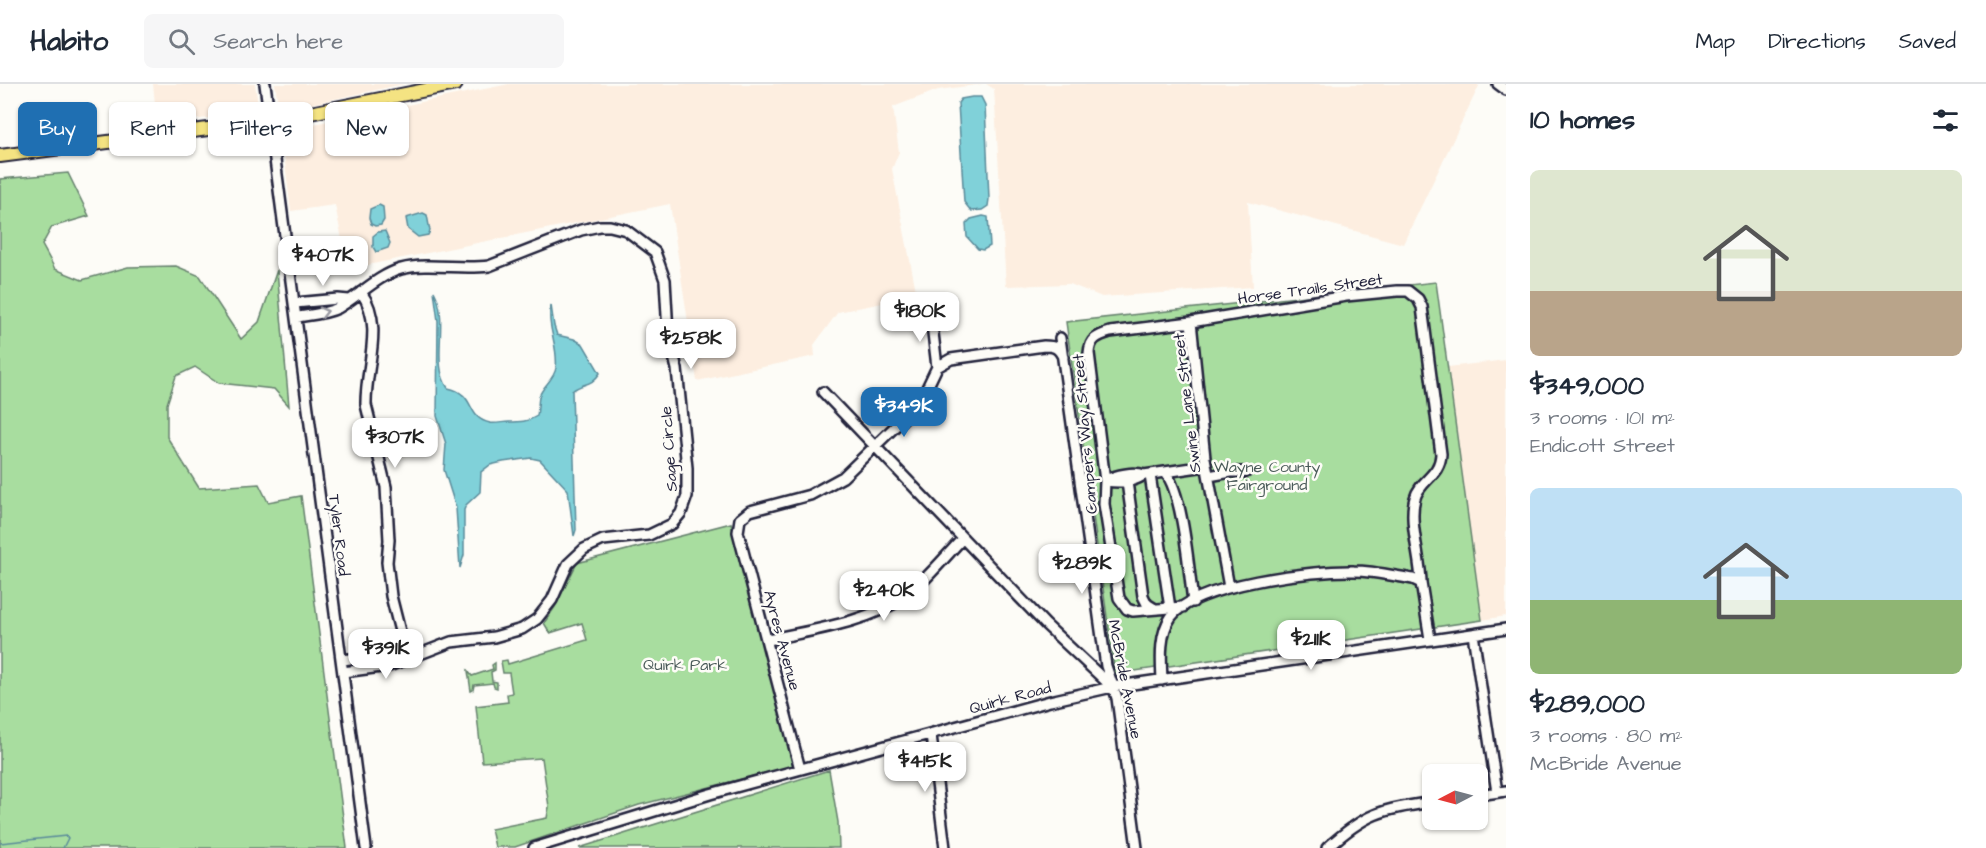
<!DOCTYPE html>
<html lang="en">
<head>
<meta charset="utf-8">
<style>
  body { margin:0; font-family:"Architects Daughter",sans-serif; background:#f6f6f7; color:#1f2937; height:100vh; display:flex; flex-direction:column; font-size:22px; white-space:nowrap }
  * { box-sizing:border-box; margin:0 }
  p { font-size:20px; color:#747a83 }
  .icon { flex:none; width:33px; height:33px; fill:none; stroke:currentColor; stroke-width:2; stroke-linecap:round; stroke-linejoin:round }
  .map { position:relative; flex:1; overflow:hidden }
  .drawer { display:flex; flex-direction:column; background:#fff; width:480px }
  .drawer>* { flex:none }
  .guide { position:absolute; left:18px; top:18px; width:570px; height:54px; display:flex; gap:12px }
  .needle { width:39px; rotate:264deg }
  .tools { position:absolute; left:1422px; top:680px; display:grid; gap:12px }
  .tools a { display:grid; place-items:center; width:66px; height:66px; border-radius:9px; background:#fff; box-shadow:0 2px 4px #0004; font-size:30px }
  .price { position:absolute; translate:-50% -51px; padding:0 14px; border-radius:12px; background:#fff; color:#222; font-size:20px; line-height:39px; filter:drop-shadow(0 2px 3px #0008) }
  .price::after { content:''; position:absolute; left:50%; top:36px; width:18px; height:14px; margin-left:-9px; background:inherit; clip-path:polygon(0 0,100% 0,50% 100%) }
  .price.on { background:#1f6fb2; color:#fff }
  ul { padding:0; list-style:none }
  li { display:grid; align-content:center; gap:12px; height:318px; padding:0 24px }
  li span { display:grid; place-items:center; height:186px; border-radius:9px; color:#555 }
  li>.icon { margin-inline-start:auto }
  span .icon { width:108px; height:108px; fill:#fffc; stroke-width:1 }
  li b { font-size:26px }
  h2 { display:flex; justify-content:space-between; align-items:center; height:72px; padding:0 24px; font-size:26px }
  .pill { padding:0 21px; border-radius:9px; background:#fff; box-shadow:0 2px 4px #0004; font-size:21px; line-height:54px }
  .pill.on { background:#1f6fb2; color:#fff }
  header { display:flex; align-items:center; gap:36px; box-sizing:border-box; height:84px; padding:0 30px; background:#fff; border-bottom:2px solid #e0e1e3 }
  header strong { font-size:28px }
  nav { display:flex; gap:33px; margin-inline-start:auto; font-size:21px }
  .search { width:420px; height:54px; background:#f6f6f7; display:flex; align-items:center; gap:15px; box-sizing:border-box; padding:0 21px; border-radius:9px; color:#747a83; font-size:22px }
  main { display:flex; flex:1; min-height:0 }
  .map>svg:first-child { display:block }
  .built { fill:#fdeee0 }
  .green { fill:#a8dd9f; stroke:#65806d; stroke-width:1.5 }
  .water { fill:#80d1d9; stroke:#5a8b9a; stroke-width:1.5 }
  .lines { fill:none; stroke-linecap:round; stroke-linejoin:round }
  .stream { stroke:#5a8b9a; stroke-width:1.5 }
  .minor-casing { stroke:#22223b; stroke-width:14 }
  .major-casing { stroke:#22223b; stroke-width:16 }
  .minor { stroke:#fdfcf7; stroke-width:9 }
  .major { stroke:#f4e382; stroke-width:12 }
  .oneway { stroke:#9a9aa2 }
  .labels { text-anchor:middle; stroke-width:5; stroke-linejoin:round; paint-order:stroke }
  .street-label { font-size:16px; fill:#22223b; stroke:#fdfcf7 }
  .park-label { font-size:16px; fill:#4a5a59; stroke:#fdfcf7 }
</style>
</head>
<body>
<header>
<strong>Habito</strong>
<div class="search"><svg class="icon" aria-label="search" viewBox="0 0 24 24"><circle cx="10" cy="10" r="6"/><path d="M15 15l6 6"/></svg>Search here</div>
<nav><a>Map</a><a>Directions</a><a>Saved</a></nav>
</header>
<main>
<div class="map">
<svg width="1506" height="764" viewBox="0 0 1506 764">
  <rect width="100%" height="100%" fill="#fdfcf7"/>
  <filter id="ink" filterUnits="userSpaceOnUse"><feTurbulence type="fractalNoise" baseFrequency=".0167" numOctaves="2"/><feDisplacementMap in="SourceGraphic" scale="12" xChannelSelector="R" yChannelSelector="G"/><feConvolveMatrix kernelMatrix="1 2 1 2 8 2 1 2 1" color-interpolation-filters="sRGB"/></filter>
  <g filter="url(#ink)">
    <path class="built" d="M 153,0 L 255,0 L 259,28 L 157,40 Z
      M 275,0 L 404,0 L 279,27 Z
      M 509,0 L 983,0 L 938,6 L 893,23 L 899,68 L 892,85 L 917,212 L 838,228 L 814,261 L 815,272 L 697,297 L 670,120 L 348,185 L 335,121 L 291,127 L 284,70 L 285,46 Z
      M 986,0 L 1477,0 L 1479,2 L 1403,160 L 1248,118 L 1253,203 L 1102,213 L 1070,200 L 1006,202 L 994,5 Z
      M 1506,276 L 1506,532 L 1482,536 L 1448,283 Z"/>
    <path class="green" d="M 68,89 L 89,132 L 52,143 L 42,161 L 55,185 L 82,196 L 128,183 L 176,182 L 200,192 L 241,255 L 259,238 L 277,186 L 289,322 L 274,305 L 219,299 L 195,283 L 176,292 L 167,320 L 167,353 L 199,404 L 259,400 L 268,418 L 301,412 L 347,764 L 0,764 L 0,95 Z
      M 1436,198 L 1482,536 L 1115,590 L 1066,238 Z
      M 731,439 L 793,682 L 639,721 L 515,763 L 495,763 L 491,745 L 547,734 L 549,723 L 542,674 L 482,678 L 476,622 L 508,618 L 507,610 L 512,609 L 509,589 L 503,589 L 501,577 L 507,576 L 508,580 L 587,556 L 582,539 L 550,549 L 544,539 L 555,523 L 577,479 Z
      M 495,579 L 495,586 L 491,588 L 492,597 L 497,598 L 497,604 L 494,603 L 493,599 L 474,601 L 473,606 L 471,607 L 468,587 L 472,592 L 493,585 L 492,581 Z
      M 829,686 L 838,738 L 839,764 L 579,764 Z"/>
    <path class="water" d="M 972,13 L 981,13 L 985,21 L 989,115 L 988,122 L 982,126 L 971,127 L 964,118 L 958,19 L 961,15 Z
      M 379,121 L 383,123 L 384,136 L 381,141 L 375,142 L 371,140 L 369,134 L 370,125 Z
      M 423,129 L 427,131 L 430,147 L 428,151 L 418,153 L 408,145 L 406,134 Z
      M 983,132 L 988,133 L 990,162 L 983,166 L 978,165 L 967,153 L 966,140 L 971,135 Z
      M 385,147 L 390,159 L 388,164 L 376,168 L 373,163 L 373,152 L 378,148 Z
      M 434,207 C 450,236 430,279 448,304 C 477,310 465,334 490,339 C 496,340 503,338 509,338 C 519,338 528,338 537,332 C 538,326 538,319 539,313 C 542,302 554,296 556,284 C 559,262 546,243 551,221 L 554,242 L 557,251 L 574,255 L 583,260 L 600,289 C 591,303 583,298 572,307 L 576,446 L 574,452 L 568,406 L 540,376 L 531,374 L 503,378 L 490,381 L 481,388 L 480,408 L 466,421 L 464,426 L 464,471 L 460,484 L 456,424 L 444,386 L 446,360 L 437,332 L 438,237 Z"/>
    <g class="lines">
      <path class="stream" d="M 0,759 L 66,752 L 68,754 L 63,764"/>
      <defs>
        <path id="minor" d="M 265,0 L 366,764
          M 1498,0 L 1506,6
          M 361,208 C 385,241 365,283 366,321 L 386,403 L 389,456 L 387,478 L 391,512 L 407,575
          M 295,219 L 338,215 L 349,216
          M 931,232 L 937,283
          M 297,233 C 310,231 326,230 338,224 C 359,212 377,192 401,185 C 429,178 460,186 489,182 L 581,146 L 600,142 L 610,142 L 626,146 L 655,168 L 665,196 L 668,249 L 677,285 L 687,384 L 687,412 L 681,429 L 672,440 L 649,451 L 603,456 L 584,465 L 568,480 L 552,516 L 537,535 L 522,545 L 494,553 L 451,558 L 389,582 L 343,588
          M 1191,238 L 1205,374 L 1229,503
          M 1060,254 L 1106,582 L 1117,614 L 1137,764
          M 823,308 L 1046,541 L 1111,602
          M 1165,388 C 1183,409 1189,488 1193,518
          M 1150,391 L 1170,524
          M 1209,392 L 1231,388 L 1246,388
          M 1106,396 C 1116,391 1134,387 1144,391
          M 1105,397 C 1120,399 1131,399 1144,391 L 1206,382
          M 1127,398 L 1143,512 L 1147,520 L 1155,525
          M 1183,523 L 1133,527 L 1127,525 L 1119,514 L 1104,420 L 1105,397 L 1089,269 C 1090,255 1097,252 1110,248 L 1191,238 L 1346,212 L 1397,207 L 1408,207 L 1418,215 L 1422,223 L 1441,370 C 1440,392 1420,396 1415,414 C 1408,438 1421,474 1421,499
          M 1473,550 L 1497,708
          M 768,556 C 811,546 867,539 904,513 C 926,497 944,474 963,454
          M 342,576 L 410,568
          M 1162,596 C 1161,576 1159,550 1171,533 C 1195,500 1314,486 1354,487 C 1373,487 1394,492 1413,495 L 1421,499 L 1430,555
          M 931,651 L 945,764
          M 800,685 L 738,448 L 740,435 L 750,427 L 810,411 L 843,393 L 907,331 L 925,308 L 937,283 L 951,275 L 1044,262 C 1054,262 1058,263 1063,273
          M 1478,711 L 1506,707
          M 534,764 L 710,710 L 1050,617 L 1112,603 L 1506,545
          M 1327,764 C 1367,728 1381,726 1432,718"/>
        <path id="major" d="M 0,72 L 270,37 L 456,0"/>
      </defs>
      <use href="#minor" class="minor-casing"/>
      <use href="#major" class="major-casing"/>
      <use href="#minor" class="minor"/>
      <use href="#major" class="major"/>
    </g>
    <defs><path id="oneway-chevron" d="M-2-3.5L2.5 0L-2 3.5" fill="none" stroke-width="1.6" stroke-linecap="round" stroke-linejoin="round" transform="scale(1.5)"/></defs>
    <use class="oneway" href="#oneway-chevron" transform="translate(324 228) rotate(-14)"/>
  </g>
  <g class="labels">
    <g class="street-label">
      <text transform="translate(1310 204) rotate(-8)" y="6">Horse Trails Street</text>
      <text transform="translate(1186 319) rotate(-97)" y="6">Swine Lane Street</text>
      <text transform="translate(1084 350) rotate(-95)" y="6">Campers Way Street</text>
      <text transform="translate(668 365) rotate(-94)" y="6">Sage Circle</text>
      <text transform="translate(340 451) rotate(83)" y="6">Tyler Road</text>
      <text transform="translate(783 556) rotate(75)" y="6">Ayres Avenue</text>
      <text transform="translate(1126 595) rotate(79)" y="6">McBride Avenue</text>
      <text transform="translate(1010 613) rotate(-15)" y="6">Quirk Road</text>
    </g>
    <g class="park-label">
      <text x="1267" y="388">Wayne County<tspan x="1267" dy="18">Fairground</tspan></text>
      <text x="685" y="586">Quirk Park</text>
    </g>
  </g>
</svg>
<div class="tools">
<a><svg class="needle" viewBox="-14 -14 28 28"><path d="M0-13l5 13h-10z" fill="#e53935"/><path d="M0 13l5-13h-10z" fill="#747a83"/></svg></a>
</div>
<b class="price" style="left:323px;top:203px">$407K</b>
<b class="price" style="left:920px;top:259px">$180K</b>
<b class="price" style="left:691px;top:286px">$258K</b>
<b class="price on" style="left:904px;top:354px">$349K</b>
<b class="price" style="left:395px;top:385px">$307K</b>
<b class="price" style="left:1082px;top:511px">$289K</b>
<b class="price" style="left:884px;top:538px">$240K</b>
<b class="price" style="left:1311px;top:587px">$211K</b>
<b class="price" style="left:386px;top:596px">$391K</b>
<b class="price" style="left:925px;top:709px">$415K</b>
<div class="guide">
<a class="pill on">Buy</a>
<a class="pill">Rent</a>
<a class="pill">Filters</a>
<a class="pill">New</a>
</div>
</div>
<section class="drawer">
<h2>10 homes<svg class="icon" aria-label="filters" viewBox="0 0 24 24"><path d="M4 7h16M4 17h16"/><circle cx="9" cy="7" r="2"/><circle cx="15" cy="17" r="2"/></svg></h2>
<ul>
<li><span style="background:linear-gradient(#dfe7d0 65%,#b9a48a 0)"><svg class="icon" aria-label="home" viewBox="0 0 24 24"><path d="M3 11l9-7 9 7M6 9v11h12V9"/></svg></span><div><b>$349,000</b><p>3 rooms · 101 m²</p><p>Endicott Street</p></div></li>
<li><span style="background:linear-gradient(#bfe0f5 60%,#8fb573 0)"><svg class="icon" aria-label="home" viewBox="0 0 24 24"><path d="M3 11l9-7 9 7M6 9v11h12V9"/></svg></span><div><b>$289,000</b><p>3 rooms · 80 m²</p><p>McBride Avenue</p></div></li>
</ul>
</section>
</main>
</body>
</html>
